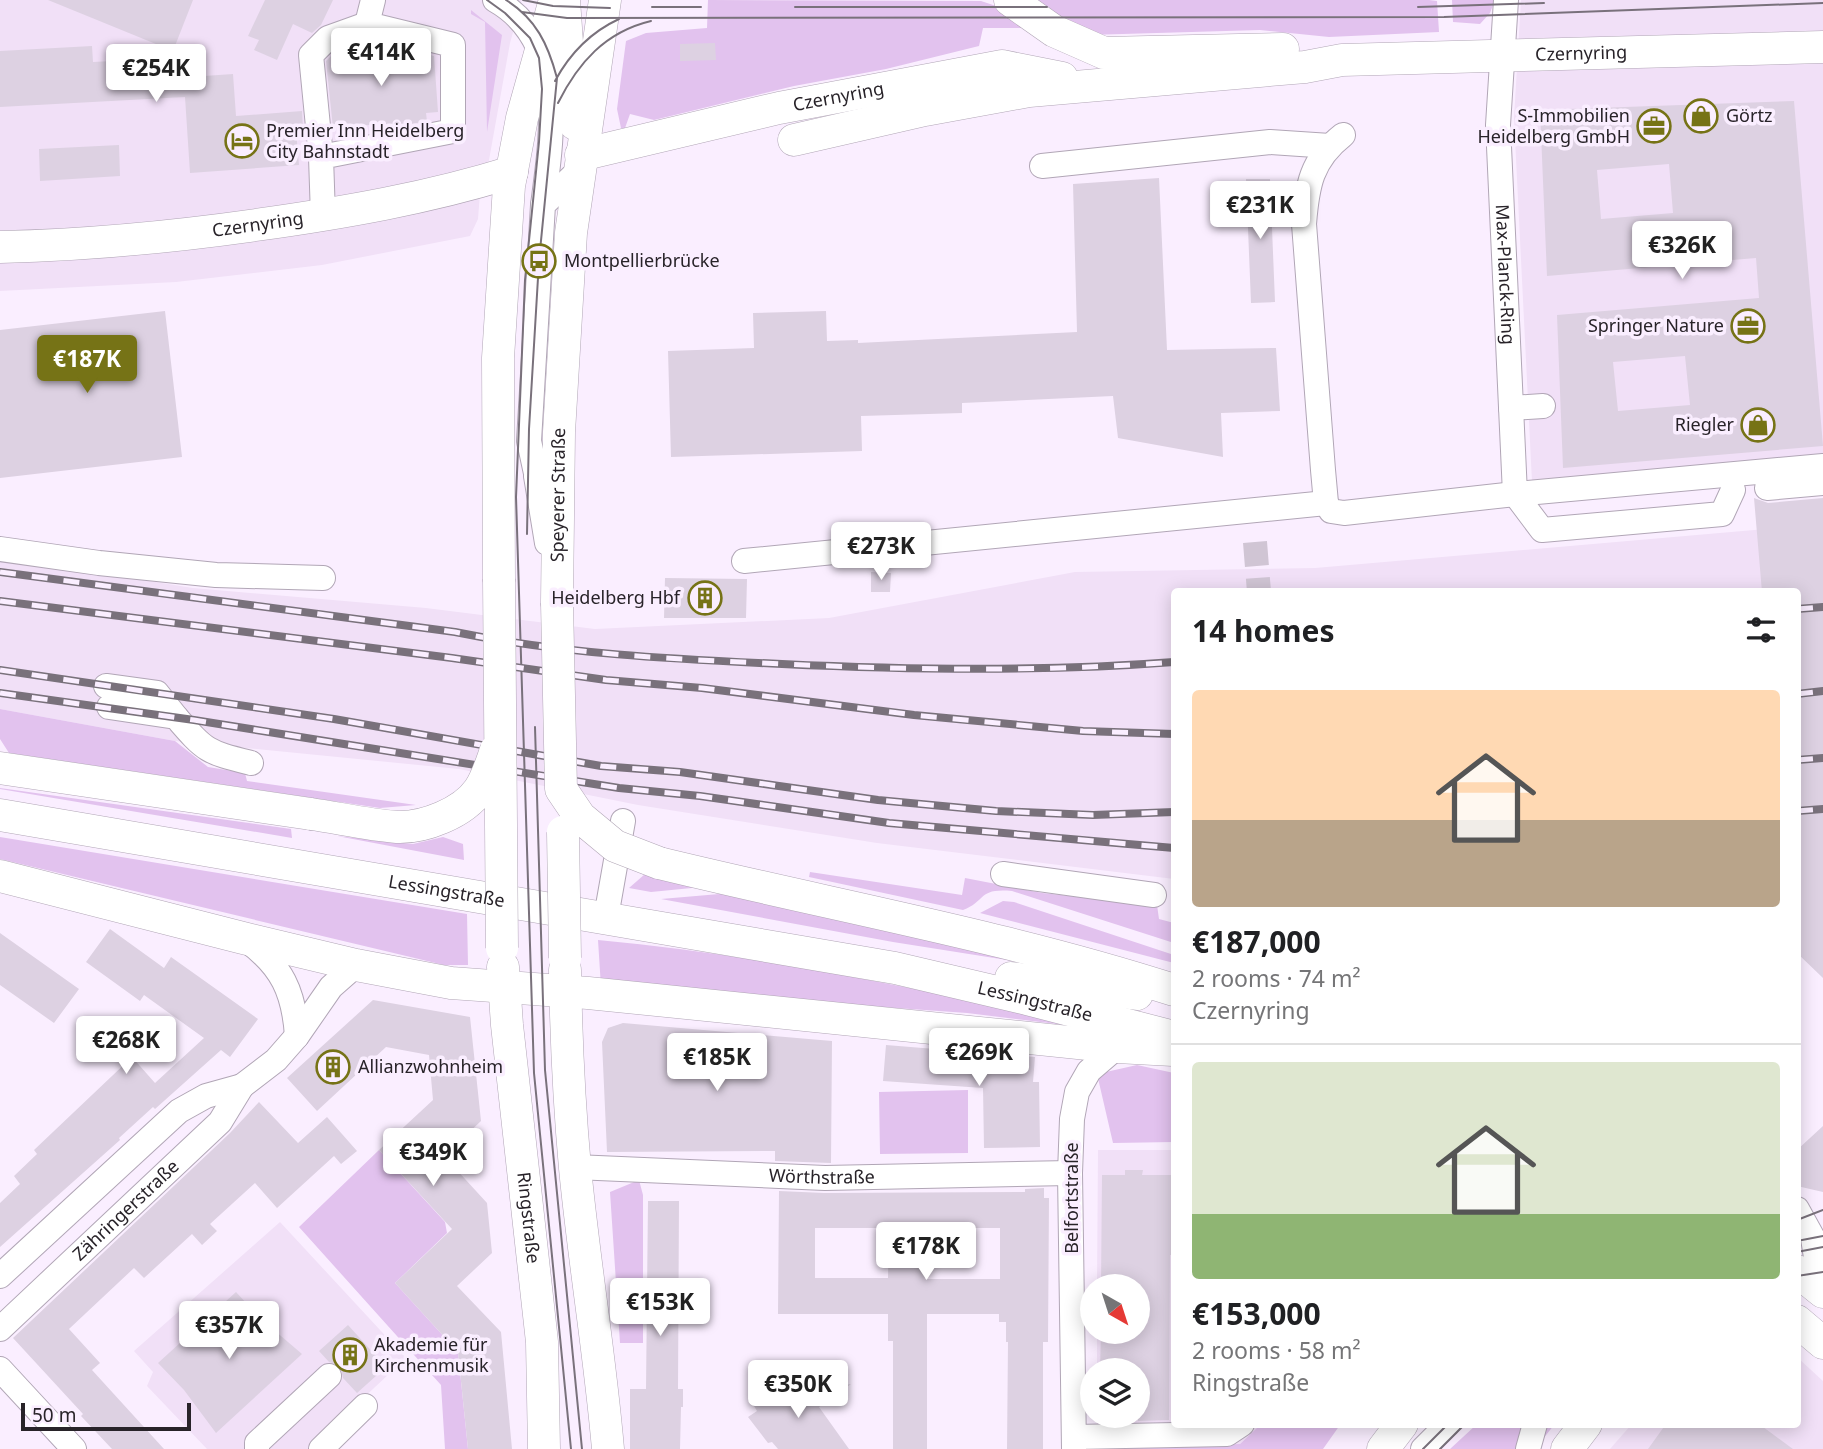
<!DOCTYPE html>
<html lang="en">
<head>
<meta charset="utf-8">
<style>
  body { margin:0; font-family:"Noto Sans",sans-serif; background:#f6f6f6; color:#202124; height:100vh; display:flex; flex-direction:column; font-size:26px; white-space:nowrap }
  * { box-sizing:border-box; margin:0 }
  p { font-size:23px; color:#757577 }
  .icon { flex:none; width:38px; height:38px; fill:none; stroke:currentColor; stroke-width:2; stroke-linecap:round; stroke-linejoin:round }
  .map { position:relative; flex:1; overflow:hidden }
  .details { position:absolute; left:1171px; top:588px; width:630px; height:840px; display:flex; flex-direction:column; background:#fff; border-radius:7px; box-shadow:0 4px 18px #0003 }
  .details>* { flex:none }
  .needle { width:46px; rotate:141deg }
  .buttons { position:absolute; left:1080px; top:1274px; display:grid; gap:14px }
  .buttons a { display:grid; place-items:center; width:70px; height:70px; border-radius:50%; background:#fff; box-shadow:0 4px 18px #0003; font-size:35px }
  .scale { position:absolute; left:21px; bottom:18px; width:170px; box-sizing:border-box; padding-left:7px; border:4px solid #282329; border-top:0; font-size:19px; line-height:24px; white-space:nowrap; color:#282329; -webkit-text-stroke:5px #faeeff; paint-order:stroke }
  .price { position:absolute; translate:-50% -60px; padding:0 16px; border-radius:7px; background:#fff; color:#222; font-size:23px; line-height:46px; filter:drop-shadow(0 2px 4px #0008) }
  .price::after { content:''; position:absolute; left:50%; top:42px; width:21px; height:16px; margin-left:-10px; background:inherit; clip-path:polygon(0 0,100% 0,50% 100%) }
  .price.active { background:#767316; color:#fff }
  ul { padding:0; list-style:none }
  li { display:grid; align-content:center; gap:14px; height:371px; padding:0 21px }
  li+li { border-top:2px solid #e0e0e0 }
  li span { display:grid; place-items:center; height:217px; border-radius:7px; color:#555 }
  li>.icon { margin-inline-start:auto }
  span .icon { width:126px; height:126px; fill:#fffc; stroke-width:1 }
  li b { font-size:30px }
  h2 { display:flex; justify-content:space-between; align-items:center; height:84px; padding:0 21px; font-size:30px }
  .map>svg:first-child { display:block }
  .built { fill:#f1e0f7 }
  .green { fill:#e2c2ee }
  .building { fill:#ddd1e2; fill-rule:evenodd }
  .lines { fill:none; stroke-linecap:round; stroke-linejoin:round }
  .minor-tunnel { stroke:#d0c5d4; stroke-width:24; stroke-dasharray:24 12; stroke-linecap:butt }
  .minor-casing { stroke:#b1a6b6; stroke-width:26 }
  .major-casing { stroke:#b1a6b6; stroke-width:33 }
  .minor { stroke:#fff; stroke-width:24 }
  .major { stroke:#fff; stroke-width:32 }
  .tram { stroke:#79717b; stroke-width:2 }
  .rail-casing { stroke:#79717b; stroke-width:8 }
  .rail { stroke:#faeeff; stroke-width:5; stroke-dasharray:16; stroke-linecap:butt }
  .major-bridge-casing { stroke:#b1a6b6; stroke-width:33; stroke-linecap:butt }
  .major-bridge { stroke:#fff; stroke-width:32 }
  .labels { text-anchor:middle; stroke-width:7; stroke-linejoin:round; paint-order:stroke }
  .street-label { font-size:18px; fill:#282329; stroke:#faeeff }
  .poi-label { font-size:18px; fill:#282329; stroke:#faeeff; text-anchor:start }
</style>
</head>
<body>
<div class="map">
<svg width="1823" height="1449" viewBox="0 0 1823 1449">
  <rect width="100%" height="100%" fill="#faeeff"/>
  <path class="built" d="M 0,0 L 522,0 L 510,43 L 489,160 L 480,193 L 478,219 L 470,236 L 322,265 L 176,282 L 0,291 Z
    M 1521,0 L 1823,0 L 1823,458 L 1532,482 L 1514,118 Z
    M 1823,524 L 1797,592 L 1174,592 L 1174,879 L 877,843 L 638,805 L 459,769 L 175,741 L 0,709 L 0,557 L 193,588 L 426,608 L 595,629 L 829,618 L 1075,572 L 1315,568 Z
    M 1098,1150 L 1174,1150 L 1174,1424 L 1260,1425 L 1240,1444 L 1097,1448 L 1097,1416 L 1138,1416 L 1138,1370 L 1097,1370 L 1097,1332 L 1138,1332 L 1138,1286 L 1097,1286 Z
    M 280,1222 L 406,1358 L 309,1449 L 207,1449 L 147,1386 L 153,1372 L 134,1351 Z
    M 1797,1357 L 1823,1381 L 1823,1449 L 1610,1449 L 1631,1425 L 1797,1424 Z"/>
  <path class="green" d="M 708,0 L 981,1 L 999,7 L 1033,28 L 983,28 L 979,46 L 886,69 L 794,86 L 654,120 L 630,114 L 625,128 L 621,128 L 617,109 L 626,41 L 646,33 L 707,28 Z
    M 1025,0 L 1429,0 L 1437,1 L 1439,32 L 1329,37 L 1260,30 L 1088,35 Z
    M 1452,0 L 1495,0 L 1490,13 L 1480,24 L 1453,22 Z
    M 471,10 L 502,35 L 487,132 L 485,22 L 471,14 Z
    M 0,709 L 175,741 L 208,767 L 245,773 L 247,781 L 416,805 L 380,808 L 9,753 L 0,739 Z
    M 0,788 L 291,829 L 292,838 L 0,789 Z
    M 337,836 L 413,844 L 443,837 L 463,844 L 464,860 Z
    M 0,837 L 467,914 L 468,965 L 444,965 L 0,859 Z
    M 810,872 L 962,895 L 965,878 L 1042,893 L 1157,905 L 1159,919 L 1174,923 L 1174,943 L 1012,891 C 977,888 987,901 963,910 L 809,877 Z
    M 645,874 L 702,887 L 651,892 L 629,888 Z
    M 731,893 L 1058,968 L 893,942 L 661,899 Z
    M 1003,901 L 1014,902 L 1174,955 L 1174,963 L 980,913 Z
    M 598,940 C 757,954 914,989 1070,1021 L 1065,1025 L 967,1013 L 601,987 Z
    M 1137,1065 L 1174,1073 L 1174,1142 L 1113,1143 L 1097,1074 Z
    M 968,1090 L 968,1153 L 880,1154 L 879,1092 Z
    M 379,1150 L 445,1222 L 447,1233 L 395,1283 L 458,1352 L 468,1449 L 445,1449 L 441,1385 L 299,1227 Z
    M 639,1180 L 643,1195 L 643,1343 L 620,1343 L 610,1192 Z
    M 1260,1425 L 1340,1425 L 1323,1449 L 1097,1449 L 1240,1444 Z
    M 1476,1425 L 1554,1425 L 1535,1449 L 1450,1449 Z"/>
  <path class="building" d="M 48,0 L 193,0 L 173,51 Z
    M 265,0 L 333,0 L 321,25 L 312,33 L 293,24 L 277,60 L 254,50 L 259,40 L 248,36 Z
    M 715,43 L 716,60 L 680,61 L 680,44 Z
    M 92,46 L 93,62 L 170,58 L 161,79 L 233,74 L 236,116 L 302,111 L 303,129 L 296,130 L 299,165 L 190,173 L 185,97 L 0,107 L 0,51 Z
    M 371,49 L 371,54 L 415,51 L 434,56 L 438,112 L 426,113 L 427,121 L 382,130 L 381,124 L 333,128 L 326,61 L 335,52 Z
    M 1794,101 L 1823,446 L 1563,468 L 1557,315 L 1759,298 L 1756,258 L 1547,276 L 1540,110 ZM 1669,164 L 1673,213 L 1601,219 L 1597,170 ZM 1685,356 L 1690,405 L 1618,411 L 1613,362 Z
    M 119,145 L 120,176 L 40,181 L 39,149 Z
    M 1159,178 L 1167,350 L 1276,348 L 1280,411 L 1221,413 L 1223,457 L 1118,438 L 1113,396 L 962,403 L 962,413 L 861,416 L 862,451 L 671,457 L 668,351 L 754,348 L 753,313 L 826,311 L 827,341 L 858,340 L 858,343 L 1077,332 L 1073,184 Z
    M 1246,179 L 1270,179 L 1275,302 L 1251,303 Z
    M 165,311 L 182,457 L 0,478 L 0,330 Z
    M 1754,498 L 1768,503 L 1823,498 L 1823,978 L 1797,953 L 1797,592 L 1762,592 Z
    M 871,572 L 891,573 L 890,592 L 871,592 Z
    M 665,578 L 747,579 L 746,618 L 664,618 Z
    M 110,929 L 164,968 L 171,957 L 258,1019 L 230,1057 L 221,1050 L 155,1109 L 153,1107 L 119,1138 L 120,1140 L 0,1247 L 0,1203 L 20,1184 L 14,1176 L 37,1154 L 34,1150 L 132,1057 L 155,1083 L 204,1038 L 144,995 L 140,1001 L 86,962 Z
    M 0,933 L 79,989 L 54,1023 L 0,985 Z
    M 373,1000 L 470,1017 L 481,1121 L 444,1156 L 487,1203 L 492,1253 L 457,1286 L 501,1332 L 512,1449 L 468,1449 L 458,1352 L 395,1283 L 452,1229 L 379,1150 L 433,1100 L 429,1055 L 386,1047 L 317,1111 L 287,1078 Z
    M 623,1023 L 832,1041 L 831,1163 L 775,1161 L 775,1151 L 607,1152 L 602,1042 L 608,1028 Z
    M 886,1045 L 1035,1057 L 1033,1082 L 1039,1082 L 1040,1147 L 984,1148 L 983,1088 L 883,1081 Z
    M 259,1102 L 298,1143 L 327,1117 L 357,1151 L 341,1164 L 334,1156 L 277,1208 L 255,1183 L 210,1224 L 217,1231 L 202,1245 L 192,1234 L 144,1278 L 134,1268 L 69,1329 L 100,1363 L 92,1370 L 164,1449 L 112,1449 L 81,1416 L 83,1414 L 13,1338 L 230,1133 Z
    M 1823,1126 L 1823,1192 L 1797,1186 L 1797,1150 Z
    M 1125,1170 L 1143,1170 L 1142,1175 L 1171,1175 L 1171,1183 L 1174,1182 L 1174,1255 L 1170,1255 L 1169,1420 L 1138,1421 L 1138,1370 L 1100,1370 L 1101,1332 L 1138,1332 L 1138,1286 L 1101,1286 L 1102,1175 L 1125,1175 Z
    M 1044,1188 L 1044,1198 L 1049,1198 L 1048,1342 L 1043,1342 L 1043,1449 L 1007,1449 L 1008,1342 L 1006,1342 L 1006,1322 L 999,1322 L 999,1314 L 927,1314 L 927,1449 L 893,1449 L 893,1341 L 888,1341 L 888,1314 L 778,1314 L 779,1191 L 824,1193 L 1025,1192 L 1025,1189 ZM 815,1228 L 889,1228 L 888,1278 L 815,1278 ZM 925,1228 L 1000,1228 L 1000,1279 L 925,1279 Z
    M 648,1201 L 679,1201 L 678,1389 L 683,1389 L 683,1407 L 681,1407 L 680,1449 L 630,1449 L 630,1389 L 646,1389 Z
    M 236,1292 L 260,1318 L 302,1354 L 216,1433 L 184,1390 L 158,1363 Z
    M 348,1325 L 386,1367 L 357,1393 L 343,1378 L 340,1366 L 329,1362 L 319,1351 Z
    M 851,1384 L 819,1407 L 849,1449 L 778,1449 L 772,1442 L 768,1443 L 748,1417 L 757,1411 L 754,1406 L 789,1387 L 795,1386 L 808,1392 Z
    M 1666,1424 L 1759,1424 L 1793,1449 L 1648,1449 Z"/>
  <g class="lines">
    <path class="minor-tunnel" d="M 1255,542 L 1259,592"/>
    <defs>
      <g id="minor">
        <path d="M 495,0 C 568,41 552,136 543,205"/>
        <path id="s1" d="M 1506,0 L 1498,125 L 1515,494"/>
        <path d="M 1343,135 C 1311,160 1307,186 1304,224 L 1323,470 L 1326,503 L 1331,511 L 1344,513 L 1515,494 L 1823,466"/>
        <path d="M 321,157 L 311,55 L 328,38 L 367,24"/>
        <path d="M 1042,166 L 1270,142 L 1330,146"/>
        <path d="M 323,216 L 321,157 L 453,131 L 453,45 L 367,24 L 373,0"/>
        <path d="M 1511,408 L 1543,406"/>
        <path d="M 536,476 L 547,543"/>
        <path d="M 537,478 L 529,441 L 543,205 L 579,170"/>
        <path d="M 1767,488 L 1823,483"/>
        <path d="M 1515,494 L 1542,530 L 1722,514 L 1733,490"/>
        <path d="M 0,549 L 99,563 L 216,575 L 323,578"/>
        <path d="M 744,561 L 1326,503"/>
        <path d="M 106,686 L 157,693 L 176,717"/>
        <path d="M 109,707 L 176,717 C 206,752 207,752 251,763"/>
        <path d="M 1003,874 L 1154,895"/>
        <path d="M 606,917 L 623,821"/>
        <path d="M 246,940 C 282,966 294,992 297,1036"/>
        <path id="s2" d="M 575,1167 L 825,1178 L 1070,1173"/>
        <path d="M 1797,1209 L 1813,1238 L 1821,1290"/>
        <path d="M 0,1276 L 179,1111 L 206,1096 L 242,1086 L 276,1060 L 297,1036 L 331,987 L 356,965"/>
        <path id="s3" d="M 0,1329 L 220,1122 L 242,1086"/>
        <path d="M 0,1369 L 74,1449"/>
        <path d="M 1074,1437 L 1227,1434 L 1242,1424"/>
        <path d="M 257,1449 L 257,1443 L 329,1376"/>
        <path d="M 321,1449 L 365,1406"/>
        <path d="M 1074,1449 L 1070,1173 L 1072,1119 L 1077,1092 L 1089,1071 L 1117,1047"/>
        <path d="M 1423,1449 L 1448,1424"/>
        <path d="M 1528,1449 L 1535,1424"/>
      </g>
      <g id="major">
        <path d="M 564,0 L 571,99 L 575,124"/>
        <path d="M 1010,0 L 1054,31 L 1104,53 L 1283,49"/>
        <path id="s4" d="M 794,140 L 925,110 L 1029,91 L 1305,67 L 1342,60 L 1823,47"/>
        <path id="s5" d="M 581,155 L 779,108 L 1002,66 L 1062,78"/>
        <path id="s6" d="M 0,247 C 85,245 171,237 256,225 C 342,213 429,198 512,172"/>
        <path d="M 499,579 L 498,358 L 509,186 L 522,118 L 555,0"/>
        <path id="s7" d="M 557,603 L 559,432 L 571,233 L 605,0"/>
        <path d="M 0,768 L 311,814"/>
        <path id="s8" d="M 0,815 L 895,968 L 1027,999 L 1174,1037"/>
        <path d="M 659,863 C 831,905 1006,936 1174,990"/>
        <path d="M 0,876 L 243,938 L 356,965 L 451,983 L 588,993 L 1117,1047 L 1173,1050"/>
        <path id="s9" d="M 503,967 L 507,1025 L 542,1342 L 544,1449"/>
        <path d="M 565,970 C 566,1036 569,1102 575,1168 C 584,1262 600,1355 608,1449"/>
        <path d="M 1011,978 L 1137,994"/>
        <path d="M 1797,1271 L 1823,1292"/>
        <path d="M 1797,1321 L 1823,1343"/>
        <path d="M 1383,1449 L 1402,1424"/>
        <path d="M 1567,1449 L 1586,1424"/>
      </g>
    </defs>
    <use href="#minor" class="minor-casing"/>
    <use href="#major" class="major-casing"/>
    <use href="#minor" class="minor"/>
    <use href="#major" class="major"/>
    <path class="tram" d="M 487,0 L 505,13 L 530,38 L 539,58 L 542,89 L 539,142 L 525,280 L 516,497 L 534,1073 L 571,1449
      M 506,0 C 536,19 548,44 557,78 L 539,261 L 529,429 L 527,534
      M 523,0 L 553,6 L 610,8
      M 652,7 L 701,7
      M 795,7 L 1047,7
      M 1418,7 L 1544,3
      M 522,12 L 567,18 L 1444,17 L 1823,3
      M 555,81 C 569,55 591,32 619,19
      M 558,103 C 578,63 605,32 651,21
      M 535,727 L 545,1070 L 582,1449
      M 1797,1220 L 1823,1210
      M 1797,1241 L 1823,1236
      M 1797,1252 L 1823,1247
      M 1797,1276 L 1823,1272
      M 1423,1449 L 1448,1424
      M 1440,1449 L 1465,1424"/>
    <defs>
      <path id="rail" d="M 0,572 L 455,632 C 563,654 672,659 782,664 C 912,670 1044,672 1174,662
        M 0,601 L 452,658 L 606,680 L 702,688 L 914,715 L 1083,731 L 1174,734
        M 1797,609 L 1823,607
        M 0,670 L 334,719 L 601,766 L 680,772 L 878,800 L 996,811 L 1093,815 L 1174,812
        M 0,693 L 194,720 L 619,788 L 700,796 L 889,823 L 1174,848
        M 1797,694 L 1823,691
        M 1797,760 L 1823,758
        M 1797,811 L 1823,809"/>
    </defs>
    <use href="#rail" class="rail-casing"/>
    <use href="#rail" class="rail"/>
    <defs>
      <path id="major-bridge" d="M 499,579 L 502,948
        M 557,603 L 561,789 L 580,817 L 615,846 L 659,863
        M 311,814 C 339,818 368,825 397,827 C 424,828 463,813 479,790 C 487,778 491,764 496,750
        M 563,832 L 565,958"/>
    </defs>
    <use href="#major-bridge" class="major-bridge-casing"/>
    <use href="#major-bridge" class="major-bridge"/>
  </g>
  <defs>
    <symbol id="shop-ring" viewBox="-11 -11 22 22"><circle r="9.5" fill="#faeeff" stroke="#767316" stroke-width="1.5"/><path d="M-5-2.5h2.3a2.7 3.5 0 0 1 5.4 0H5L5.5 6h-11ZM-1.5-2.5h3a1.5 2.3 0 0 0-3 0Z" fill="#767316"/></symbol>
    <symbol id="office-ring" viewBox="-11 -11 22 22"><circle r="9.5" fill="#faeeff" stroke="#767316" stroke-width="1.5"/><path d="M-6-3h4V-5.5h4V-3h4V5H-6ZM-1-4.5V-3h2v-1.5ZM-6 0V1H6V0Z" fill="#767316"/></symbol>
    <symbol id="hotel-ring" viewBox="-11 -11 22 22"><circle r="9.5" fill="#faeeff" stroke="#767316" stroke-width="1.5"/><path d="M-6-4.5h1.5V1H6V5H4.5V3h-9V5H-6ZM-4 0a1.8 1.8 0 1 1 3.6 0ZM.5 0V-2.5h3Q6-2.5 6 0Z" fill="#767316"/></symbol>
    <symbol id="bus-ring" viewBox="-11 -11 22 22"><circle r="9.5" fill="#faeeff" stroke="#767316" stroke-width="1.5"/><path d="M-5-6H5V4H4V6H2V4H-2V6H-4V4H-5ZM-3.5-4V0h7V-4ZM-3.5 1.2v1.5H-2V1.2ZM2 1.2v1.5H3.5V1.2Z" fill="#767316"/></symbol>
    <symbol id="building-ring" viewBox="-11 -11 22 22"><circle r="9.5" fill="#faeeff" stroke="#767316" stroke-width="1.5"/><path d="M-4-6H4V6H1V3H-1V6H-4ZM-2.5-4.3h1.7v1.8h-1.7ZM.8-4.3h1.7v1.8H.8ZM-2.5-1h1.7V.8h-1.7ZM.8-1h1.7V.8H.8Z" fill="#767316"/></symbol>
  </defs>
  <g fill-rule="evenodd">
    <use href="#shop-ring" x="1682" y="97" width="38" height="38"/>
    <use href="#office-ring" x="1635" y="107" width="38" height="38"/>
    <use href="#hotel-ring" x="223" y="122" width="38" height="38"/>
    <use href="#bus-ring" x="520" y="242" width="38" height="38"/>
    <use href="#office-ring" x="1729" y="307" width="38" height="38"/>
    <use href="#shop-ring" x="1739" y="406" width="38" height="38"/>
    <use href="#building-ring" x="686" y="579" width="38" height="38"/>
    <use href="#building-ring" x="314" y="1048" width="38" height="38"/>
    <use href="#building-ring" x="331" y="1336" width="38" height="38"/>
  </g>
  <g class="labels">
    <g class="street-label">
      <text dy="6" stroke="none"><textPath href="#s4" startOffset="794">Czernyring</textPath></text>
      <text dy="6" stroke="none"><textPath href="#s5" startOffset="264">Czernyring</textPath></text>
      <text dy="6" stroke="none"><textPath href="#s6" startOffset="259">Czernyring</textPath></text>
      <text dy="6" stroke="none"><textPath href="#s1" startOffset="275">Max-Planck-Ring</textPath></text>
      <text dy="6" stroke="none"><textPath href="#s7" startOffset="108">Speyerer Straße</textPath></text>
      <text dy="6" stroke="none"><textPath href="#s8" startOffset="453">Lessingstraße</textPath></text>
      <text dy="6" stroke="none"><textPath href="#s8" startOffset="1052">Lessingstraße</textPath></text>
      <text dy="6" stroke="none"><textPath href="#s2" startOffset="247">Wörthstraße</textPath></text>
      <text transform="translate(1072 1198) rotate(-90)" y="6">Belfortstraße</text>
      <text dy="6" stroke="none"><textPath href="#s3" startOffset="173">Zähringerstraße</textPath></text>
      <text dy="6" stroke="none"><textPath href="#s9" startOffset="252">Ringstraße</textPath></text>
    </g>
    <g class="poi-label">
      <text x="1630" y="122" text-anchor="end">S-Immobilien<tspan x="1630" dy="21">Heidelberg GmbH</tspan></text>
      <text x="1726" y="122">Görtz</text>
      <text x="266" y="137">Premier Inn Heidelberg<tspan x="266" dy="21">City Bahnstadt</tspan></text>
      <text x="564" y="267">Montpellierbrücke</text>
      <text x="1724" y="332" text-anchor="end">Springer Nature</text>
      <text x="1734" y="431" text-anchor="end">Riegler</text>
      <text x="680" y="604" text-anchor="end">Heidelberg Hbf</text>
      <text x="358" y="1073">Allianzwohnheim</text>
      <text x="374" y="1351">Akademie für<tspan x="374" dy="21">Kirchenmusik</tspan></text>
    </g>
  </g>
</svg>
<div class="buttons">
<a><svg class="needle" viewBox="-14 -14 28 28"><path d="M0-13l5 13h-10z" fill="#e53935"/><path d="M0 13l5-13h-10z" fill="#757577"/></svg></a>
<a><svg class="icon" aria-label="layers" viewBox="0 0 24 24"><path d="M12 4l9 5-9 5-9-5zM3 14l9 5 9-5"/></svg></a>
</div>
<div class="scale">50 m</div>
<b class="price" style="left:381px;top:88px">€414K</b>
<b class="price" style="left:156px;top:104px">€254K</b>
<b class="price" style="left:1260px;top:241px">€231K</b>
<b class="price" style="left:1682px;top:281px">€326K</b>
<b class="price active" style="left:87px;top:395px">€187K</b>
<b class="price" style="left:881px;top:582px">€273K</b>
<b class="price" style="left:126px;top:1076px">€268K</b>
<b class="price" style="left:979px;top:1088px">€269K</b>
<b class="price" style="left:717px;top:1093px">€185K</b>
<b class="price" style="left:433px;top:1188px">€349K</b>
<b class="price" style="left:926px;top:1282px">€178K</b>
<b class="price" style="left:660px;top:1338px">€153K</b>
<b class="price" style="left:229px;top:1361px">€357K</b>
<b class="price" style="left:798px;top:1420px">€350K</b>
<section class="details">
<h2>14 homes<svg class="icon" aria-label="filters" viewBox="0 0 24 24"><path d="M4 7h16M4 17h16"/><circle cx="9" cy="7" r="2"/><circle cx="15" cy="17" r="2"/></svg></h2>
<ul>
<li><span style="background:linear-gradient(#ffd9b3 60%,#b9a48a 0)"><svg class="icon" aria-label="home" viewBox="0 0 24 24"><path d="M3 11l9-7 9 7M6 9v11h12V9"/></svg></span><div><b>€187,000</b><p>2 rooms · 74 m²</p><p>Czernyring</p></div></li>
<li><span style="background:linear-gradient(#dfe7d0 70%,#8fb573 0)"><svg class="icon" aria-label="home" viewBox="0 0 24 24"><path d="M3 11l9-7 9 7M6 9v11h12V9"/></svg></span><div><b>€153,000</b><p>2 rooms · 58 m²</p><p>Ringstraße</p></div></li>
</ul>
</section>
</div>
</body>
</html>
